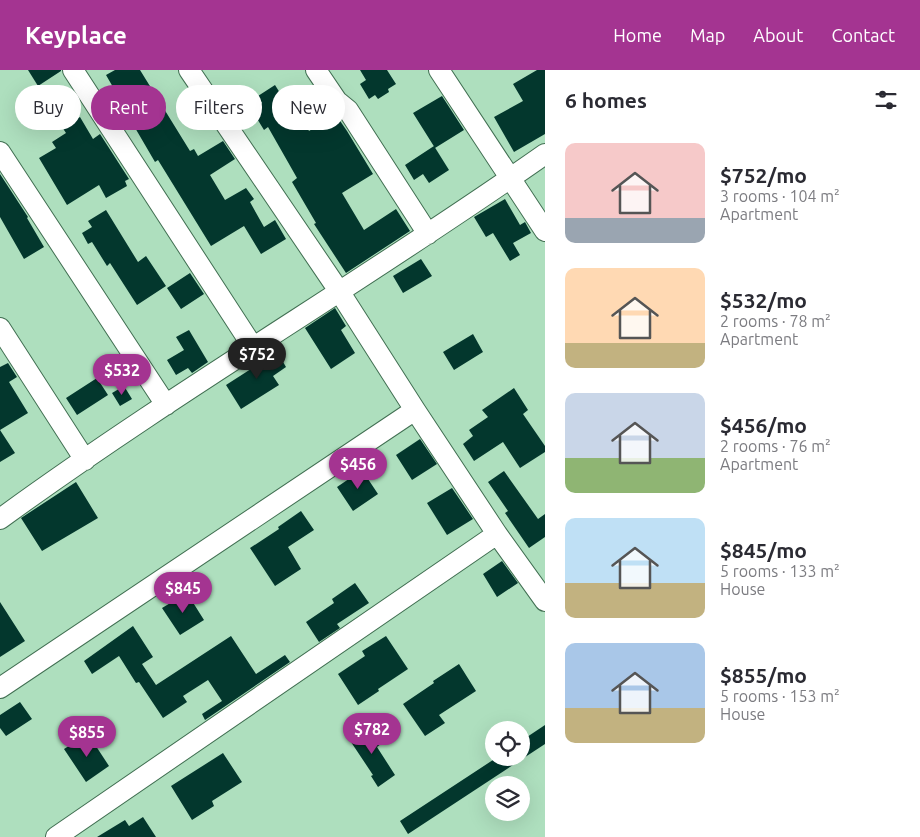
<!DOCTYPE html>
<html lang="en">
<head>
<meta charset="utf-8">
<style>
  body { margin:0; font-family:Ubuntu,sans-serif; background:#f2f2f3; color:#2b2b33; height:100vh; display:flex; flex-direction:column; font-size:19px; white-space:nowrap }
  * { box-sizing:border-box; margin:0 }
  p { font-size:16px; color:#7c7c81 }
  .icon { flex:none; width:28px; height:28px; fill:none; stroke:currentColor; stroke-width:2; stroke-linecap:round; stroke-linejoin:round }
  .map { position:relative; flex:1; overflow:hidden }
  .side { display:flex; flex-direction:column; background:#fff; width:375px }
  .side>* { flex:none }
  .top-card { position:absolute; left:15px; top:15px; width:455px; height:45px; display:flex; gap:10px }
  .tools { position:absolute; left:485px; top:651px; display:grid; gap:10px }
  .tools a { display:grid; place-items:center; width:45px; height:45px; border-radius:50%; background:#fff; box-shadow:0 5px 20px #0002; font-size:25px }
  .price { position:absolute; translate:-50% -42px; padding:0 11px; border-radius:18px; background:#a43491; color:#fff; font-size:16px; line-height:32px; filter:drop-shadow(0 1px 2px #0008) }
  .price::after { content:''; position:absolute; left:50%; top:30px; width:15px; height:11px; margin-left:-8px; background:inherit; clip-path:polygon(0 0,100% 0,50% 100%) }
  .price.selected { background:#222; color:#fff }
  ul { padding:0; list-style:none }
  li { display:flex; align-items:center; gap:15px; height:125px; padding:0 20px }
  li span { display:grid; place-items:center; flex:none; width:140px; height:100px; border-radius:10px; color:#555 }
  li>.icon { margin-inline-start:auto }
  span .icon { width:60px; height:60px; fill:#fffc; stroke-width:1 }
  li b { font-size:21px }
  h2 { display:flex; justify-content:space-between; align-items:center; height:60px; padding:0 20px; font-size:21px }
  .tag { padding:0 18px; border-radius:22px; background:#fff; box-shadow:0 5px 20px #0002; font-size:18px; line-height:45px }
  .tag.selected { background:#a43491; color:#fff }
  header { display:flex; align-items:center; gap:30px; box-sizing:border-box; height:70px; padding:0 25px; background:#a43491; color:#fff }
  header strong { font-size:24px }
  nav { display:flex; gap:28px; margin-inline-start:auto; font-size:18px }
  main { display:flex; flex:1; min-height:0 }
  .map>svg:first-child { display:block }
  .building { fill:#03372d }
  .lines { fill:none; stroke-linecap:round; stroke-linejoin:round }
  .minor-casing { stroke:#416f52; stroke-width:22 }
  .minor { stroke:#fff; stroke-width:20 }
</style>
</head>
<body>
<header>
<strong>Keyplace</strong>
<nav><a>Home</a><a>Map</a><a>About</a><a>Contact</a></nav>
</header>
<main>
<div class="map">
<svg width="545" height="767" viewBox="0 0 545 767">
  <rect width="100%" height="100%" fill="#aedfbe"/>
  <path class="building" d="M 28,0 L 61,0 L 61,1 L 38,16 Z
    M 115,0 L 140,0 L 190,81 L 194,79 L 198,86 L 223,71 L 235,89 L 210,105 L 225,130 L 246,118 L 254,129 L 250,132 L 264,157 L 275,150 L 286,169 L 261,184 L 244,156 L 211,176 L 158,90 L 155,92 L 120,32 L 121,31 L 106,5 Z
    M 360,0 L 387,0 L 396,14 L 388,19 L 389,22 L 378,29 L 375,25 L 369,29 L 360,14 L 366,10 Z
    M 537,0 L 545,0 L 545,64 L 514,82 L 494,47 L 523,31 L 513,14 Z
    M 275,15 L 300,55 L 304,52 L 309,61 L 336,45 L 347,61 L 373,104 L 342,123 L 364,160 L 396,139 L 410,161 L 346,203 L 314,154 L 316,153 L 292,112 L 297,108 L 268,57 L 264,60 L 251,39 L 262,33 L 258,26 Z
    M 442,26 L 464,60 L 435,78 L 413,43 Z
    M 80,47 L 93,69 L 100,64 L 129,109 L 125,111 L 127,116 L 106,128 L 99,115 L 67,135 L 39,88 L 56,78 L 52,72 L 66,63 L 62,57 Z
    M 434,76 L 449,100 L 429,113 L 423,104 L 414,110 L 405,95 Z
    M 0,104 L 28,147 L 27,148 L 44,177 L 24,189 L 0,147 Z
    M 505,129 L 520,155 L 525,152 L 531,163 L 513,173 L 520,185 L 510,191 L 493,163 L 486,167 L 474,147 Z
    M 106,140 L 138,192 L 146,186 L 166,216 L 137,235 L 110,193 L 107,196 L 92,172 L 88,174 L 82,163 L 92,157 L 88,151 Z
    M 421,189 L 432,206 L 403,223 L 393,206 Z
    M 190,203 L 204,224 L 181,239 L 167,218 Z
    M 335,238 L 346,256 L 341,260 L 355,283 L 331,299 L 305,258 Z
    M 189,260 L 208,292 L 192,303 L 188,298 L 176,305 L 167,290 L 184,280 L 176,267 Z
    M 473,264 L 483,282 L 454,300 L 443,282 Z
    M 276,280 L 286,297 L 273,306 L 279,315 L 241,339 L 226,315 L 254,297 L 252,294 Z
    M 8,293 L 17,307 L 9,312 L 28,343 L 0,360 L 15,383 L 0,392 L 0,297 Z
    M 97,308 L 108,325 L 77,345 L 66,328 Z
    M 124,316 L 132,329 L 120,336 L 112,323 Z
    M 514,318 L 528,340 L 523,344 L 545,376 L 545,382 L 520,398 L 503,372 L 474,391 L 463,374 L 473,366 L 469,360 L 488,347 L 482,340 Z
    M 420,369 L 437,394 L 412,410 L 396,385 Z
    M 362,400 L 378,424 L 353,441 L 337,417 Z
    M 504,401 L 538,449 L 545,444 L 545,467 L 529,478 L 505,443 L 508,441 L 488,412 Z
    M 76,412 L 98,448 L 42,481 L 21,448 Z
    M 452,418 L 473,449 L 447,465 L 427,433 Z
    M 301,441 L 314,460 L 288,477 L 301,499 L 275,516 L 250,478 L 279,459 L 278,457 Z
    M 502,491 L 518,513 L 497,527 L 483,504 Z
    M 355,513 L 369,533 L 337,554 L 340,558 L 319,572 L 306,552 L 334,533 L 332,529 Z
    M 187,523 L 204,550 L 180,565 L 162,538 Z
    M 0,532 L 25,571 L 0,587 Z
    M 133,556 L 153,587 L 142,594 L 156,615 L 231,566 L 256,604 L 285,585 L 290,592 L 205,650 L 202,644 L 222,631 L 208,610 L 183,626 L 187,632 L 163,648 L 139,612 L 136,613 L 119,586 L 92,604 L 84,591 Z
    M 386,566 L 408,599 L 378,619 L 379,621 L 358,635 L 338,604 L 365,586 L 362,581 Z
    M 459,594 L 476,621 L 439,645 L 445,653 L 425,666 L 403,634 L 434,613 L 433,611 Z
    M 20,632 L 32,649 L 6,666 L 0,658 L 0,645 Z
    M 371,655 L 382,673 L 377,677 L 395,705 L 378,717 L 371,706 L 373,705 L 349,669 Z
    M 545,655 L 545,674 L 408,764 L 400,751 L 496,688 L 521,688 L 521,671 Z
    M 88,664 L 109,696 L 86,712 L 64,679 Z
    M 223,683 L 242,712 L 212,731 L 214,736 L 192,750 L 171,716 Z
    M 143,747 L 156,767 L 97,767 L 125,750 L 129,756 Z"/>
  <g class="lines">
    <defs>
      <path id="minor" d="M 73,0 L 253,277
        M 189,0 L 339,221 L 415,340 L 497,464 L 545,531
        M 316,0 L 337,31 L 348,40 L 428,164
        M 439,0 L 545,161
        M 0,82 L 166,335
        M 0,258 L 85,390
        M 0,449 C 177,320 366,210 545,84
        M 0,618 L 415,340
        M 56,767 L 497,464"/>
    </defs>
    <use href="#minor" class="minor-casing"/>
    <use href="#minor" class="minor"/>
  </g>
</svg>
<div class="tools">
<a><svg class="icon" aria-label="locate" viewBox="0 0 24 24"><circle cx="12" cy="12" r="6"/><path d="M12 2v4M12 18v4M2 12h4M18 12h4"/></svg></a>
<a><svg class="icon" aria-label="layers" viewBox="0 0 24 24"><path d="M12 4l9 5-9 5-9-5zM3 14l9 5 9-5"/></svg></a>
</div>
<b class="price selected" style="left:257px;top:310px">$752</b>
<b class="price" style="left:122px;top:326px">$532</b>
<b class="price" style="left:358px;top:420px">$456</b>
<b class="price" style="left:183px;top:544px">$845</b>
<b class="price" style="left:372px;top:685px">$782</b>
<b class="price" style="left:87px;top:688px">$855</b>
<div class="top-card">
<a class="tag">Buy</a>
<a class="tag selected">Rent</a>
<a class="tag">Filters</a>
<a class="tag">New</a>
</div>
</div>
<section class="side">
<h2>6 homes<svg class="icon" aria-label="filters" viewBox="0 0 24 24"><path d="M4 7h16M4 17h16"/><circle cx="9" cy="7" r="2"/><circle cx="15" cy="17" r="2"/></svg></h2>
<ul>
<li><span style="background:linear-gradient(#f6c9c9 75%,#9aa5b1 0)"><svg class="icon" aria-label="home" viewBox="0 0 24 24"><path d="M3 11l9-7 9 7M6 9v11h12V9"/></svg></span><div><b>$752/mo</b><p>3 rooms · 104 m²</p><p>Apartment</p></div></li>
<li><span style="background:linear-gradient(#ffd9b3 75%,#c2b280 0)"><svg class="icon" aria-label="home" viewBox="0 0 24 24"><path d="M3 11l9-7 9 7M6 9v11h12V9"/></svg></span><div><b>$532/mo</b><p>2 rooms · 78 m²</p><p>Apartment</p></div></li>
<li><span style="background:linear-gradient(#c9d6e8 65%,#8fb573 0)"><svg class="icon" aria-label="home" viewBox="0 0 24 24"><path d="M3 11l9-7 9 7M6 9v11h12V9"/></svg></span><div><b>$456/mo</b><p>2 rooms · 76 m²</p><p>Apartment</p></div></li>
<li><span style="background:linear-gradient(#bfe0f5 65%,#c2b280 0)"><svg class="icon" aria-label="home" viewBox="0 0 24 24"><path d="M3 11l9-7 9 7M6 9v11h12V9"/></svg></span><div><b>$845/mo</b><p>5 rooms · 133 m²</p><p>House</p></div></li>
<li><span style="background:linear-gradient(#a9c7e8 65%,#c2b280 0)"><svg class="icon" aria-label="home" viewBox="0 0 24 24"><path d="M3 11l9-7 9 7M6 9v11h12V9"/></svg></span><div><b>$855/mo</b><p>5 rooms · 153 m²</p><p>House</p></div></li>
</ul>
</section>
</main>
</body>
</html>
